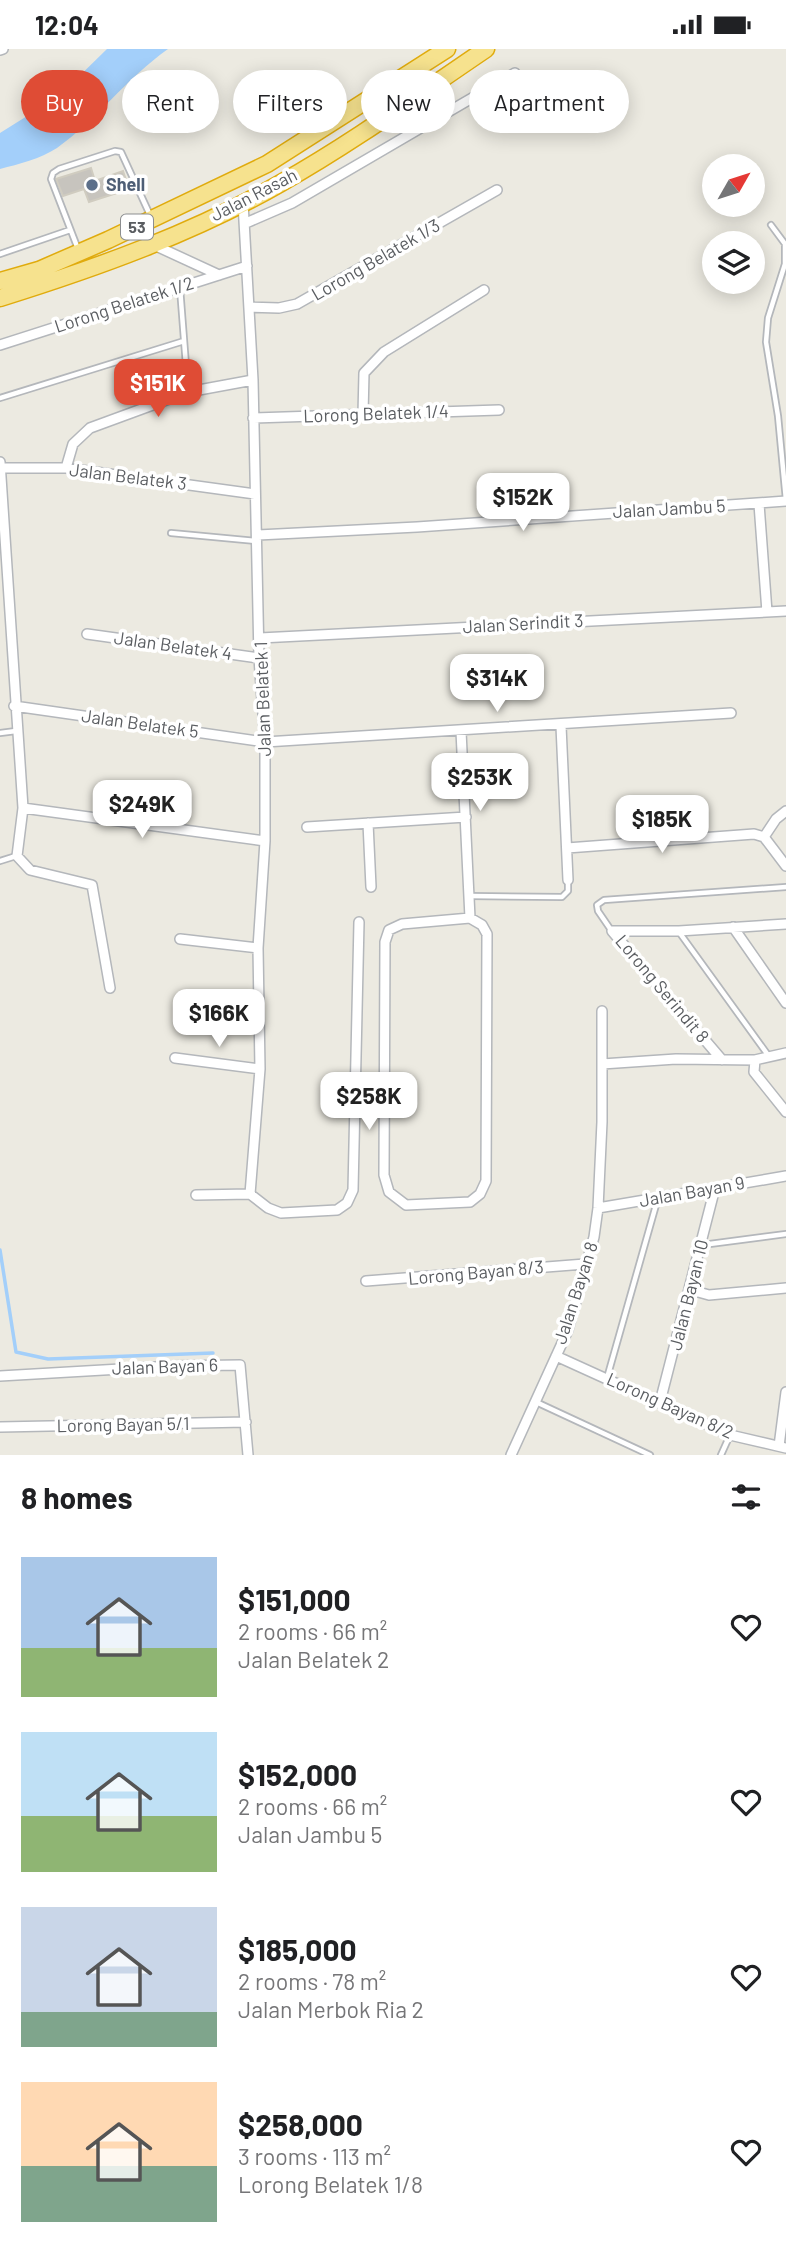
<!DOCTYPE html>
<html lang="en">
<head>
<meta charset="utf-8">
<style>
  body { margin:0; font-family:Barlow,sans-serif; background:#f2f2f2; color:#202124; height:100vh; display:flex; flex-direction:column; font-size:26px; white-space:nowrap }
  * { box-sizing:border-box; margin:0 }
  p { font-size:23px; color:#757577 }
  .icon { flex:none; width:38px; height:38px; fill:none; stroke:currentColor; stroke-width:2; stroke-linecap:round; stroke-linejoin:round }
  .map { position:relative; height:1406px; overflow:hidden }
  .side { display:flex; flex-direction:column; background:#fff; flex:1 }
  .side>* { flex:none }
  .guide { position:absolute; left:21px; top:21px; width:746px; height:63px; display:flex; gap:14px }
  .needle { width:46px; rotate:51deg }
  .buttons { position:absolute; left:702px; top:105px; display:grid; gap:14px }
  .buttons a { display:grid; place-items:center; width:63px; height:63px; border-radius:50%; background:#fff; box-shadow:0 4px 18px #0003; font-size:35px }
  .price { position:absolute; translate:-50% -60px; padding:0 16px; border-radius:14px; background:#fff; color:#222; font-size:23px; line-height:46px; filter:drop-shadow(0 2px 4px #0008) }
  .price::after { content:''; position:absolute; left:50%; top:42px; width:21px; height:16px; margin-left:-10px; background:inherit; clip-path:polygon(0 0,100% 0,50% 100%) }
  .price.on { background:#df4c35; color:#fff }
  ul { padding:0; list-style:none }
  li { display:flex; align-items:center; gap:21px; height:175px; padding:0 21px }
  li span { display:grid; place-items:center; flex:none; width:196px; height:140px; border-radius:0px; color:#555 }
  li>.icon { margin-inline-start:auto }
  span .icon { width:84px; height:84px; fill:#fffc; stroke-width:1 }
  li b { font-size:30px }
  h2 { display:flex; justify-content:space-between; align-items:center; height:84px; padding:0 21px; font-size:30px }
  .pill { padding:0 24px; border-radius:32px; background:#fff; box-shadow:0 4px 18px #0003; font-size:24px; line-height:63px }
  .pill.on { background:#df4c35; color:#fff }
  .status { display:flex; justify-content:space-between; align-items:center; height:49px; padding:0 35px; background:#fff; direction:ltr }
  .status svg { height:19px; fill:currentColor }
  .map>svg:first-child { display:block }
  .water { fill:#a3cffa }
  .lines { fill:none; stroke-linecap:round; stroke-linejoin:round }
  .stream { stroke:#a3cffa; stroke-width:3.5 }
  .building { fill:#c7c4be; stroke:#d0ccc0; stroke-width:2 }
  .lane-casing { stroke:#b4b7bb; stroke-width:8 }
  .street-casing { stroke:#b4b7bb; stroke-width:12 }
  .highway-casing { stroke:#e0ab0d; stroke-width:19 }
  .lane { stroke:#fff; stroke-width:4.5 }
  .street { stroke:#fff; stroke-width:9 }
  .highway { stroke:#f6e28e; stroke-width:16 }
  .service-dot { fill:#5c6f8a; stroke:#fff; stroke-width:2.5 }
  .labels { text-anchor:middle; stroke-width:7; stroke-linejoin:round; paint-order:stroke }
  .shield { fill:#fff; stroke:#8c8e90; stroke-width:2 }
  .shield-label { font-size:16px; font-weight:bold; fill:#5a5d61 }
  .service-label { font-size:18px; font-weight:bold; fill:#4e5e75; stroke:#fff; text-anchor:start }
  .street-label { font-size:18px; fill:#5a5d61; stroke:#fff }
</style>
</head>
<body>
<div class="status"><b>12:04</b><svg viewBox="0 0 49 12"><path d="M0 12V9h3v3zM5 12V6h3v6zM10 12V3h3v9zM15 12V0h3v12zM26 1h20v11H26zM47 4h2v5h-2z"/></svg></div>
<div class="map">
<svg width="786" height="1406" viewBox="0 0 786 1406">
  <rect width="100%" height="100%" fill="#eceae1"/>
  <path class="water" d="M 107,0 L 168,0 C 127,29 96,71 57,99 C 40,110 19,115 0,120 L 0,84 L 59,47 Z"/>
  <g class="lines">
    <path class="stream" d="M 0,1201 L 16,1303 L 48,1310 L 213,1304"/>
  </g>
  <path class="building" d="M 91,119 L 95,132 L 123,122 L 129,140 L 89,153 L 84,140 L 63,147 L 56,130 Z"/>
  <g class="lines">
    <defs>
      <path id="lane" d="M 771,176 L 785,195 L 785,215 L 768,269 L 766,293 L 778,367 L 786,451
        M 78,200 L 51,130 L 53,124 L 59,120 L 115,102 L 121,103 L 150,166
        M 0,205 L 70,181
        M 180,239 L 188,342
        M 0,349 L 184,292
        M 171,484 L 257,492
        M 0,684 L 16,682
        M 0,812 L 16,807
        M 470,847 L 562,848 L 568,842 L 568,831
        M 611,881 L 598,862 L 597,856 L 604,851 L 786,838
        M 679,883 L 768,1006
        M 702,1196 L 786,1185
        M 607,1329 L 658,1149
        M 536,1353 L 650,1406
        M 721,1406 L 730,1386"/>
      <path id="street" d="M 0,1 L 3,0
        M 243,154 L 253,331 L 259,609 L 265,693 L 265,792 L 258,899 L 260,1020 L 250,1145
        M 246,174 L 292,154 L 515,24
        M 154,196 L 219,226
        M 249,258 L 279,259 L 297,255 L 497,141
        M 0,296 L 247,217
        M 363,365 L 364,324 L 384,303 L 484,241
        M 253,369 L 499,361
        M 0,413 L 23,759 L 17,807 L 30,821 L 92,836 L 110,939
        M 1,419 L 66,419 L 255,445
        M 66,419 L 73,395 L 90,379 L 188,343 L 253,331
        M 759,455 L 767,563
        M 258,486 L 417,478 L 786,452
        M 87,585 L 259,609
        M 260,589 L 786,562
        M 14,657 L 265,693 L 731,664
        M 561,677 L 568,831
        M 461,682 L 470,869
        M 23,759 L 265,792
        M 368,774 L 371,838
        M 307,778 L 466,768
        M 764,788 L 776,770 L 786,762
        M 567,799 L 754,785 L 764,788 L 786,817
        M 470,869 L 482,876 L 487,885 L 486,1132 L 480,1145 L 470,1153 L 406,1156 L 389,1143 L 384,1126 L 385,893 L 389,881 L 402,875 Z
        M 733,878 L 786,954
        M 180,890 L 258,899
        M 175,1009 L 260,1020
        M 722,1011 L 612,882 L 679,882 L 786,875
        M 755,1011 L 754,1023 L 786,1063
        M 602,1015 L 676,1010 L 755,1011 L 786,1004
        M 250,1145 L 268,1159 L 281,1164 L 337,1161 L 347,1154 L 353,1141 L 359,873
        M 196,1146 L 250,1145
        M 598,1159 L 786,1127
        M 366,1232 L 585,1215
        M 691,1241 L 709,1246 L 786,1239
        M 556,1307 L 730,1386 L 786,1399
        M 0,1327 L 172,1317 L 240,1316 L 248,1406
        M 660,1353 L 715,1139
        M 0,1378 L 246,1373
        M 779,1397 L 786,1343
        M 511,1406 L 568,1281 L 594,1188 L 598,1159 L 602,1073 L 602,962"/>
      <path id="highway" d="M 0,232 L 39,221 L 108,191 L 267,115 L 447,0
        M 0,249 C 96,219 194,184 281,134 C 352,94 418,46 486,0"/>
    </defs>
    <use href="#lane" class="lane-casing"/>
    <use href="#street" class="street-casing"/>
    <use href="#highway" class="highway-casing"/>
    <use href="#lane" class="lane"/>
    <use href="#street" class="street"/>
    <use href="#highway" class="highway"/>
  </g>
  <circle class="service-dot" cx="92" cy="136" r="7"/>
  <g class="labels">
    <rect class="shield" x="121" y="165.5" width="32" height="25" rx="5"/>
    <g class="shield-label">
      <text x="137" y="184">53</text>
    </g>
    <g class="service-label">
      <text x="106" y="142">Shell</text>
    </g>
    <g class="street-label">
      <text transform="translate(254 146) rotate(-27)" y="6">Jalan Rasah</text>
      <text transform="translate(376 211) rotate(-30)" y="6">Lorong Belatek 1/3</text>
      <text transform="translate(124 256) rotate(-18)" y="6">Lorong Belatek 1/2</text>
      <text transform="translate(376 365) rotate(-2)" y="6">Lorong Belatek 1/4</text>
      <text transform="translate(128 428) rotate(7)" y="6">Jalan Belatek 3</text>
      <text transform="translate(669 460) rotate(-3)" y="6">Jalan Jambu 5</text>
      <text transform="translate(523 575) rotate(-3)" y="6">Jalan Serindit 3</text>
      <text transform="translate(173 597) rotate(8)" y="6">Jalan Belatek 4</text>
      <text transform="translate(263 650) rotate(-92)" y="6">Jalan Belatek 1</text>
      <text transform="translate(140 675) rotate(8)" y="6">Jalan Belatek 5</text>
      <text transform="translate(662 940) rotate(50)" y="6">Lorong Serindit 8</text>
      <text transform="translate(692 1143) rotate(-10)" y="6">Jalan Bayan 9</text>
      <text transform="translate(476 1224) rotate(-5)" y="6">Lorong Bayan 8/3</text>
      <text transform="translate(576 1244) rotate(-72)" y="6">Jalan Bayan 8</text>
      <text transform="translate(689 1246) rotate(-76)" y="6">Jalan Bayan 10</text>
      <text transform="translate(165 1318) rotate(-2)" y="6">Jalan Bayan 6</text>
      <text transform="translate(670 1357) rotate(24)" y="6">Lorong Bayan 8/2</text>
      <text transform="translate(123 1376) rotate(-1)" y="6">Lorong Bayan 5/1</text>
    </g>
  </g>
</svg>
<div class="buttons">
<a><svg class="needle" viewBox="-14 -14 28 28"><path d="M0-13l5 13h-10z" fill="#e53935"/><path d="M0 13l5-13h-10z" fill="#757577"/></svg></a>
<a><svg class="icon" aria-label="layers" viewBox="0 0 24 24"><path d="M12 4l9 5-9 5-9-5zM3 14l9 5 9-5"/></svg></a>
</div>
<b class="price on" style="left:158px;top:370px">$151K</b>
<b class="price" style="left:523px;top:484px">$152K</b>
<b class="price" style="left:497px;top:665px">$314K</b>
<b class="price" style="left:480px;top:764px">$253K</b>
<b class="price" style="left:142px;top:791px">$249K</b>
<b class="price" style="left:662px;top:806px">$185K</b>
<b class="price" style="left:219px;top:1000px">$166K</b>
<b class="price" style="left:369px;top:1083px">$258K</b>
<div class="guide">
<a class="pill on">Buy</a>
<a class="pill">Rent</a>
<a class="pill">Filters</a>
<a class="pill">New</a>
<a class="pill">Apartment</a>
</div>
</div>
<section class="side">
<h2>8 homes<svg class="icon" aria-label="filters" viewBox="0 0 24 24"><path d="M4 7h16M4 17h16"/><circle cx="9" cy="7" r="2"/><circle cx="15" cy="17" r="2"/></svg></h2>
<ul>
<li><span style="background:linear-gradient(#a9c7e8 65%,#8fb573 0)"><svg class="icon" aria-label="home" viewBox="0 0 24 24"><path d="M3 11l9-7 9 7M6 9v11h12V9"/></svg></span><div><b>$151,000</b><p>2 rooms · 66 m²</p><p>Jalan Belatek 2</p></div><svg class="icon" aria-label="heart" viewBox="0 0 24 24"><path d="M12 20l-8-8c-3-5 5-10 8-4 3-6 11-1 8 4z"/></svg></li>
<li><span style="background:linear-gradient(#bfe0f5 60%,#8fb573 0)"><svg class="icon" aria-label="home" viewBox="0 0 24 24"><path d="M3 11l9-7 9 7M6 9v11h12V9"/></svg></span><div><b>$152,000</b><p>2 rooms · 66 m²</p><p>Jalan Jambu 5</p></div><svg class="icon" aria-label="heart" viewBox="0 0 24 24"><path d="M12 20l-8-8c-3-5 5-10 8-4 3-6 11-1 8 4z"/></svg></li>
<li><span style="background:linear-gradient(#c9d6e8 75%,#7fa58c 0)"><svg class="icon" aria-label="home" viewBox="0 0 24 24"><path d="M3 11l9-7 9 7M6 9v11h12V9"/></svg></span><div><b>$185,000</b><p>2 rooms · 78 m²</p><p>Jalan Merbok Ria 2</p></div><svg class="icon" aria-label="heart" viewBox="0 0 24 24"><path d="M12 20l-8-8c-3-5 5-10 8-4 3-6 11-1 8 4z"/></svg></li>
<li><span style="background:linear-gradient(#ffd9b3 60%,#7fa58c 0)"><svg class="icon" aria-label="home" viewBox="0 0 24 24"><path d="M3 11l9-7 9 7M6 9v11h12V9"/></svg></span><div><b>$258,000</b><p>3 rooms · 113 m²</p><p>Lorong Belatek 1/8</p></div><svg class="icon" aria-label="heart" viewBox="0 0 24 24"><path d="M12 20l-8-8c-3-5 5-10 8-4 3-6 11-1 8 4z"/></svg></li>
</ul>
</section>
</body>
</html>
